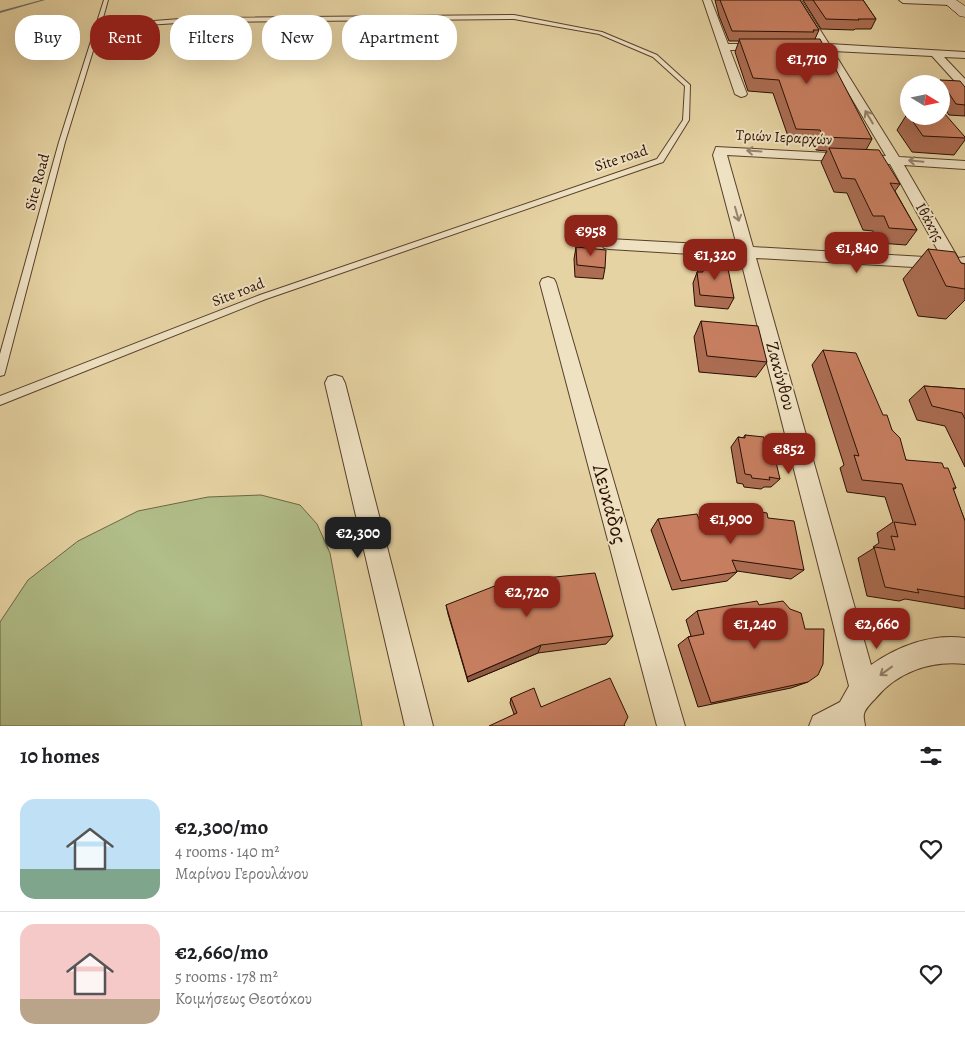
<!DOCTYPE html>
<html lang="en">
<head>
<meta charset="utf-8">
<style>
  body { margin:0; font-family:Alegreya,serif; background:#f6f6f6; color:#202124; height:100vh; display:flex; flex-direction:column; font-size:19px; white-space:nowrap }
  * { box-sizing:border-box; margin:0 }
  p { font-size:16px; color:#757577 }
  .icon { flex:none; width:28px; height:28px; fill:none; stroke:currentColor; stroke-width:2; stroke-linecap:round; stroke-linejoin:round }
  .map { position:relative; height:726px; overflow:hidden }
  .side { display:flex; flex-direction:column; background:#fff; flex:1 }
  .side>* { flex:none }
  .hud { position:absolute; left:15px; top:15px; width:500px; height:45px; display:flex; gap:10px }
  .needle { width:32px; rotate:100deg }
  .controls { position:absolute; left:900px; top:75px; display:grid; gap:10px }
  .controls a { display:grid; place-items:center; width:50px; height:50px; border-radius:50%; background:#fff; box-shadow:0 5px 20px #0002; font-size:25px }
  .price { position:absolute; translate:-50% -42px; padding:0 11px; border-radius:10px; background:#8f2418; color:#fff; font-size:16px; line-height:32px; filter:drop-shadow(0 1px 2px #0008) }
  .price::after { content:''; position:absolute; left:50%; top:30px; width:15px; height:11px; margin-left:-8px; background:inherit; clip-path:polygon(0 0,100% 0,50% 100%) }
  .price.on { background:#222; color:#fff }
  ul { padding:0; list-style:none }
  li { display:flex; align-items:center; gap:15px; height:125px; padding:0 20px }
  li+li { border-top:1px solid #e0e0e0 }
  li span { display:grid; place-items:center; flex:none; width:140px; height:100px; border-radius:15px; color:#555 }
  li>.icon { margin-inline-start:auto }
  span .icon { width:60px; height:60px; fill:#fffc; stroke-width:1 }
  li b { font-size:21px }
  h2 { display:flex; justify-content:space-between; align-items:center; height:60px; padding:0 20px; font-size:21px }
  .pill { padding:0 18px; border-radius:20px; background:#fff; box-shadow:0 5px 20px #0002; font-size:18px; line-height:45px }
  .pill.on { background:#8f2418; color:#fff }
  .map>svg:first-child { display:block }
  .green { fill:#b1be89; stroke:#6d6645 }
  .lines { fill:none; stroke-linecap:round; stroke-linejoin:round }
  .stream { fill:#6e726b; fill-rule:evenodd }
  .lane-casing { stroke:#583f2a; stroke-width:2 }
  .street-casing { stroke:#583f2a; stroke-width:2 }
  .secondary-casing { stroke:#290e01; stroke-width:1 }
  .lane { fill:#efe2c3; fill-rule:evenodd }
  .street { fill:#efe2c3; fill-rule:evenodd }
  .secondary { fill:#efe2c3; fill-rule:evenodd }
  .wall { fill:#ac6d53; stroke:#290e01 }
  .shaded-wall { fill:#8c5944; stroke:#290e01 }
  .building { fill:#c87f61; stroke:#290e01 }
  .oneway { stroke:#96836c }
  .labels { text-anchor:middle; stroke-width:4; stroke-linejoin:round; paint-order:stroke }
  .far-street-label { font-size:15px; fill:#290e01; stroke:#efe2c3 }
  .street-label { font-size:18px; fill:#290e01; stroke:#efe2c3 }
  .near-street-label { font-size:21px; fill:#290e01; stroke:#efe2c3 }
</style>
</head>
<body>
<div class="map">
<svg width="965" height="726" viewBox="0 0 965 726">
  <rect width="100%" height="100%" fill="#e6d3a3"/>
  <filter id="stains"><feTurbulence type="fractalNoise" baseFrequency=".004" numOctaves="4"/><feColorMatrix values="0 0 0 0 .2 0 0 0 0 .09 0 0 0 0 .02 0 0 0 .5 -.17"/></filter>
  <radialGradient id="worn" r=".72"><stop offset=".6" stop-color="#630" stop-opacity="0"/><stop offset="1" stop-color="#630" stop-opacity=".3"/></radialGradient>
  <path class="green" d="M 261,495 L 300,505 L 317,524 L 330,553 L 362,726 L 0,726 L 0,622 L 28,580 L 78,541 L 138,511 L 208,497 Z"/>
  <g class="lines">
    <path class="stream" d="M 41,0 L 45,0 L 0,13 L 0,11 Z"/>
    <defs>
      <path id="lane" d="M 104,0 L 108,0 L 101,25 L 193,18 L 514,15 L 602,32 L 657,55 L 690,85 L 689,120 L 663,162 L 266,299 L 0,405 L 0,396 L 260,295 L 657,159 L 683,120 L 685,86 L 653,57 L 599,34 L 514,19 L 193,22 L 100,28 L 65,142 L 5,372 L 4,375 L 0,376 L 0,354 L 59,142 Z"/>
      <path id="street" d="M 703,0 L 711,0 L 728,44 L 762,44 L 767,47 L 762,50 L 730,50 L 747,94 L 745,96 L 741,97 L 735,94 Z
        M 793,0 L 801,0 L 829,44 L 965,52 L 965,58 L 944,57 L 965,79 L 965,89 L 961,88 L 932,56 L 833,51 L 899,157 L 965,161 L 965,169 L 904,165 L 958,258 L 965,257 L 965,291 L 959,289 L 948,269 L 756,258 L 871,665 C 898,646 932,633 965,638 L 965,664 C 931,660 897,672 875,699 C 871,703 865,709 864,714 C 863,718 865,723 865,726 L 809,726 L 813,716 L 840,702 L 849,686 L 740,257 L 609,249 L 604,248 L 601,244 L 604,240 L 609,239 L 737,246 L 713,155 L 716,147 L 886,156 L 823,50 L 814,47 L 819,44 ZM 727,155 L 890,164 L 942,258 L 753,247 Z
        M 899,0 L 953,0 L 954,2 L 950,5 L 903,3 Z
        M 548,277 L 554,279 L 556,283 L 685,726 L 657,726 L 540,283 L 542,279 Z
        M 335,375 L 342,377 L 345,383 L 433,726 L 405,726 L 325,383 L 328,377 Z"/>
      <path id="secondary" d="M 941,0 L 956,0 L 965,6 L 965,17 L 960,16 Z"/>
    </defs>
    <use href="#lane" class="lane-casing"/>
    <use href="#street" class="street-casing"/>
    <use href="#secondary" class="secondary-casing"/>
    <use href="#lane" class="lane"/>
    <use href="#street" class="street"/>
    <use href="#secondary" class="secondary"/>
  </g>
  <path class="wall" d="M 715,0 L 800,0 L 819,30 L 815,39 L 872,139 L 866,150 L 900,184 L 895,191 L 917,230 L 906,245 L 879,243 L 873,231 L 863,230 L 847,193 L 834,192 L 821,162 L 827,151 L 816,150 L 813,144 L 790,142 L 773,93 L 748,91 L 735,52 L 739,41 L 729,41 L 719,16 Z
    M 803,0 L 863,0 L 876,19 L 871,29 L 855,29 L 854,30 L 821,29 Z
    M 940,80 L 965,87 L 965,116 L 949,115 L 941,103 L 941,84 L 937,84 Z
    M 909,111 L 909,116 L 941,116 L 965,137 L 965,140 L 954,155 L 912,152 L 897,130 Z
    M 576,247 L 605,268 L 603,279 L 575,277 L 574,259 Z
    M 928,249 L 961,263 L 965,264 L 965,300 L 946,319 L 918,316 L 903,279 Z
    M 701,262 L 734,298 L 728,309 L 695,306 L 693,283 Z
    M 701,321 L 767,362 L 756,377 L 699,372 L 694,337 Z
    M 823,350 L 883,415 L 892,430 L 906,460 L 944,468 L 956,488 L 953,490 L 965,521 L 965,609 L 905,599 L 899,601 L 867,596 L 858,558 L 874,548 L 873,547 L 879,543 L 877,533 L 893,522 L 885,497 L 847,492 L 840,468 L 844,465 L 812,365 Z
    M 924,386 L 965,389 L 965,467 L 945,426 L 917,420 L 909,400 Z
    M 745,435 L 764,440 L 780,479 L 771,487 L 764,487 L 761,489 L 744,487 L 743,484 L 737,483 L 731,447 L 738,437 L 743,438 Z
    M 742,509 L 768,518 L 804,570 L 791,579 L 737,571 L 737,572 L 727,581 L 672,590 L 651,530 L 658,519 L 705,534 L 729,530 L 729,527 L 732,523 L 732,520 Z
    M 446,605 L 613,636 L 606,644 L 538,653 L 468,682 L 448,614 Z
    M 759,605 L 808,682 L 791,688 L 698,707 L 678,645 L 688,637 L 691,636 L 686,620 L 697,611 Z
    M 511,698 L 541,707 L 624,725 L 514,714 L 510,703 Z"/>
  <path class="shaded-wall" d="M 541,645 L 538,653 L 468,682 L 467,677 Z"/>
  <path class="building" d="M 720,0 L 800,0 L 819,30 L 813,30 L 814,32 L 732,31 Z
    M 813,0 L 863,0 L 876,19 L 858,19 L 859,20 L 826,19 Z
    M 739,39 L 820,39 L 872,139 L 823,137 L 820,130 L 796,129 L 779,80 L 753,78 Z
    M 940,80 L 960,81 L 965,87 L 965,105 L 956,104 Z
    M 941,112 L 944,113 L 965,137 L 965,138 L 923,136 L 909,116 L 941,116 Z
    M 829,148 L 879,150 L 900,184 L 890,183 L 917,230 L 889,228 L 884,216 L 873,216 L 855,179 L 842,178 Z
    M 576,247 L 606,250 L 605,268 L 577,265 Z
    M 928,249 L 955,252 L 961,263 L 965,264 L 965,289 L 946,286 Z
    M 701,262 L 727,264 L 734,298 L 700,295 L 697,272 L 703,272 Z
    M 701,321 L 758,326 L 767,362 L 707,356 Z
    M 823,350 L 856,353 L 883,415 L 887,415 L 892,430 L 900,438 L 906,460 L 942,463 L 944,468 L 948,468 L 956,488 L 953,488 L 965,521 L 965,597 L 917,589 L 919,593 L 885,587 L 874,547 L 895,550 L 891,536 L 898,537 L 894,522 L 916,525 L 902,484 L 862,480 L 854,455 L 859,456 Z
    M 924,386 L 965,389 L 965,419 L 962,413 L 932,406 Z
    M 745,435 L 764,437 L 764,440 L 771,441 L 780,479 L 769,477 L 770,480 L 752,478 L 751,475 L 745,474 L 738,437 L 745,438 Z
    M 742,509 L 767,513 L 768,518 L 794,521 L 804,570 L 732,560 L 737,572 L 681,581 L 658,519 L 697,514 L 705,534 L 740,528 L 738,517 L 743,517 Z
    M 595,573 L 613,636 L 541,645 L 467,677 L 446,605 L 505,582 Z
    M 757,601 L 759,605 L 783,601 L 790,609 L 801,613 L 805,629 L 824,629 L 823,664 L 818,675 L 808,682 L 711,703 L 688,637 L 704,634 L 697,611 Z
    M 610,678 L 628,717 L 624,725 L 625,726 L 489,726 L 517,713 L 511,698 L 534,688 L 541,707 Z"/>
  <defs><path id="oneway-shaft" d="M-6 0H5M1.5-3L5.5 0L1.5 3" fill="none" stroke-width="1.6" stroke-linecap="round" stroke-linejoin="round" transform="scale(1.25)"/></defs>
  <g class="oneway">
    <use href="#oneway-shaft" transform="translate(869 117) rotate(-121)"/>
    <use href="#oneway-shaft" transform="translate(754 151) rotate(-176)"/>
    <use href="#oneway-shaft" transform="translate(916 161) rotate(-175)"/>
    <use href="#oneway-shaft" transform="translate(737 214) rotate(74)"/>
    <use href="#oneway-shaft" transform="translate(886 671) rotate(144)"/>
  </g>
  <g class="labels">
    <g class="far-street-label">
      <text transform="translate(784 137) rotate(3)" y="5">Τριών Ιεραρχών</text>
      <text transform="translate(621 158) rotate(-18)" y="5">Site road</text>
      <text transform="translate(37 182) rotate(-75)" y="5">Site Road</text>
      <text transform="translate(930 222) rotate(60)" y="5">Ιθάκης</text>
      <text transform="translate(238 292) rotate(-21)" y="5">Site road</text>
    </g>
    <g class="street-label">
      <text transform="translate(781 376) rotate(75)" y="6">Ζακύνθου</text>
    </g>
    <g class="near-street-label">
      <text transform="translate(610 504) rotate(75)" y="7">Λευκάδος</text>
    </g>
  </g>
  <rect width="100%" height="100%" filter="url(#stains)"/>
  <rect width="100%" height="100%" fill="url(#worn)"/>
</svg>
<div class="controls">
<a><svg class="needle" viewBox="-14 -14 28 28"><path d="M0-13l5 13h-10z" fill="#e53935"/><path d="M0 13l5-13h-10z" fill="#757577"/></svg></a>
</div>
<b class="price" style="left:807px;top:85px">€1,710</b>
<b class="price" style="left:591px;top:257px">€958</b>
<b class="price" style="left:857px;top:274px">€1,840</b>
<b class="price" style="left:715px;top:281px">€1,320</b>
<b class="price" style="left:789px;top:475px">€852</b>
<b class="price" style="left:731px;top:545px">€1,900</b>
<b class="price on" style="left:358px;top:559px">€2,300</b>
<b class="price" style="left:527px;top:618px">€2,720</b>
<b class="price" style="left:755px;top:650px">€1,240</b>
<b class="price" style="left:877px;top:650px">€2,660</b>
<div class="hud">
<a class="pill">Buy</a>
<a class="pill on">Rent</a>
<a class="pill">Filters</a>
<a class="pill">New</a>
<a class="pill">Apartment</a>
</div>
</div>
<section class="side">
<h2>10 homes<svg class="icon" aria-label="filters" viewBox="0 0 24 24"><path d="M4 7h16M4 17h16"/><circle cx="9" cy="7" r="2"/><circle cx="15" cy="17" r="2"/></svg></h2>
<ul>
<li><span style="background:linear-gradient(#bfe0f5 70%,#7fa58c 0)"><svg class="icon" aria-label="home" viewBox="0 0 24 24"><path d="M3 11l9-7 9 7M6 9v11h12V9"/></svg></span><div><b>€2,300/mo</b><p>4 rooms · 140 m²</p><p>Μαρίνου Γερουλάνου</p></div><svg class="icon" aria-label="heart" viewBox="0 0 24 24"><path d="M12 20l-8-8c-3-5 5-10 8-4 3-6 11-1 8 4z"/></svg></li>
<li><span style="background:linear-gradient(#f6c9c9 75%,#b9a48a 0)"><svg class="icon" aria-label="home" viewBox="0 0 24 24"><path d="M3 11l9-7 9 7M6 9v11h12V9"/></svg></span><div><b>€2,660/mo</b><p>5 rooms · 178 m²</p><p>Κοιμήσεως Θεοτόκου</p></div><svg class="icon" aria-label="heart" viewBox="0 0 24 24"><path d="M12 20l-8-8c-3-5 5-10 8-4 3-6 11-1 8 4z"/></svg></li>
</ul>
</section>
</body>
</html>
